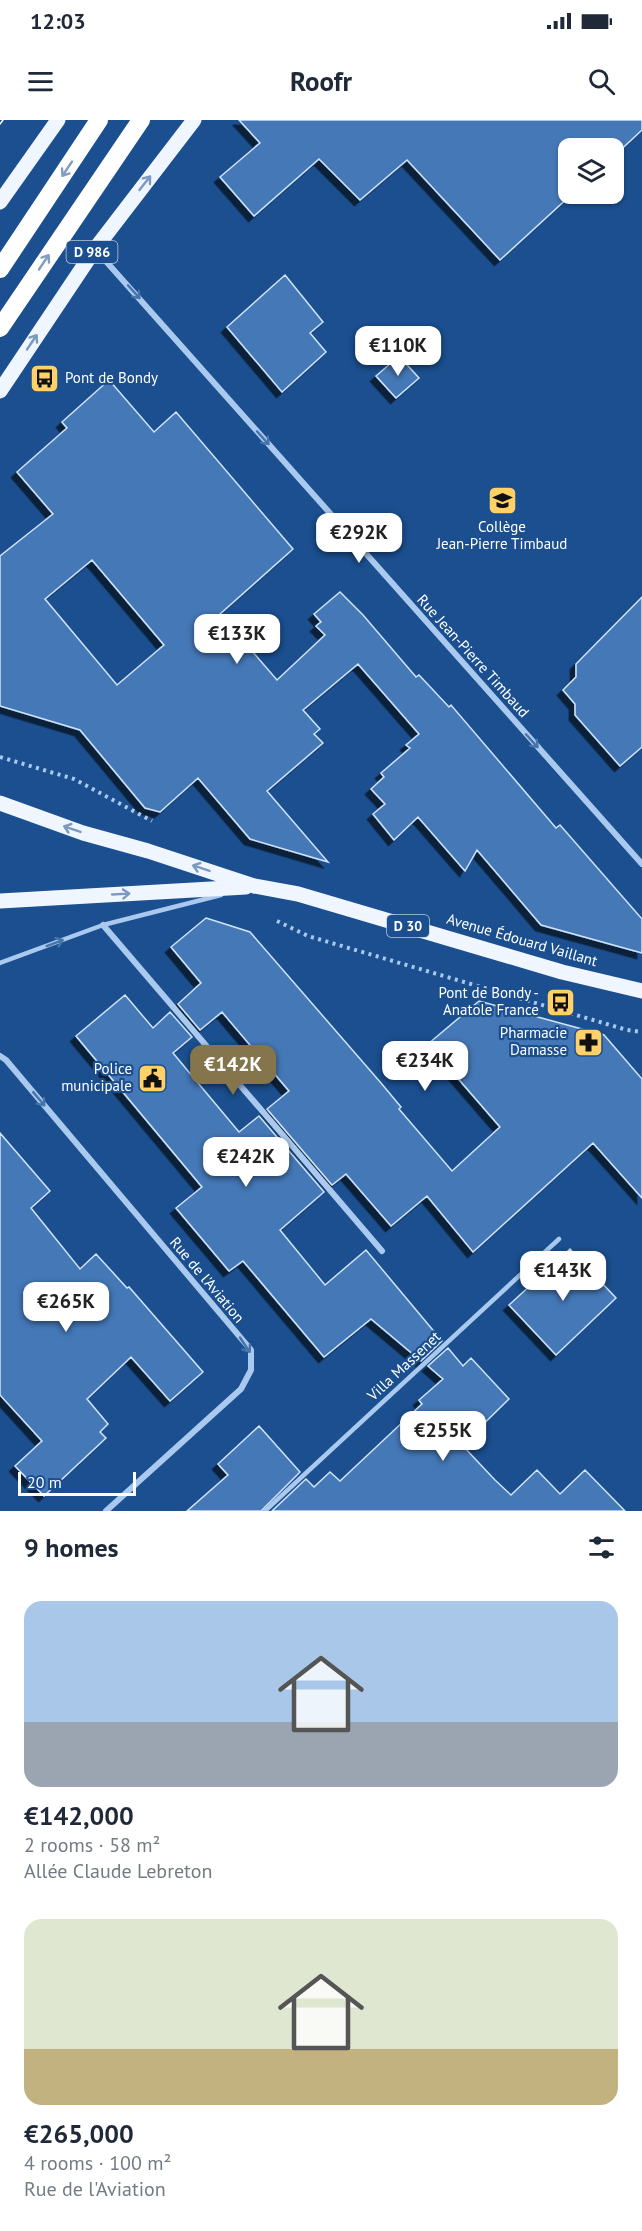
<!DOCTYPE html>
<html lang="en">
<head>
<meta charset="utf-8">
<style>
  body { margin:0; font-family:"PT Sans",sans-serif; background:#f6f6f7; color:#1f2937; height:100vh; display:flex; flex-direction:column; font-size:22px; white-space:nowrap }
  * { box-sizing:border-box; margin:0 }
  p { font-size:20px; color:#747a83 }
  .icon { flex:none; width:33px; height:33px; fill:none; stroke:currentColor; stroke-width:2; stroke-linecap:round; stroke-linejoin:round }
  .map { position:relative; height:1391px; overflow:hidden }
  .side { display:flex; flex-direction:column; background:#fff; flex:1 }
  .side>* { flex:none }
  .buttons { position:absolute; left:558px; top:18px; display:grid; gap:12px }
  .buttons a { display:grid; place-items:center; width:66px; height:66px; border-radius:12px; background:#fff; box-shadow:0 2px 4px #0004; font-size:30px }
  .scale { position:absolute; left:18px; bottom:15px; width:118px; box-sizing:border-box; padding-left:6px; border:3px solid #fff; border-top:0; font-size:16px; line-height:21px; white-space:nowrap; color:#fff; -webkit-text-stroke:4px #1b4f8f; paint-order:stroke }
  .price { position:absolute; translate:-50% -51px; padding:0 14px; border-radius:12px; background:#fff; color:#222; font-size:20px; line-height:39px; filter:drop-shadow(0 2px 3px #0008) }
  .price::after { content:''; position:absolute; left:50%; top:36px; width:18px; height:14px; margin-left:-9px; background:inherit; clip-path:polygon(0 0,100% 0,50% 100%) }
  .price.active { background:#84754c; color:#fff }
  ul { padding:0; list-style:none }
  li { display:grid; align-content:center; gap:12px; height:318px; padding:0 24px }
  li span { display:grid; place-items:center; height:186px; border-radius:18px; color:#555 }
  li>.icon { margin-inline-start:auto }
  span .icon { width:108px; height:108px; fill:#fffc; stroke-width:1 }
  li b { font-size:26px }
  h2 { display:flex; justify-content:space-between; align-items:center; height:72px; padding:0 24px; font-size:26px }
  .status { display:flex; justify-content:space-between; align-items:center; height:42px; padding:0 30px; background:#fff; direction:ltr }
  .status svg { height:16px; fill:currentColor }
  header { display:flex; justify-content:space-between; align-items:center; height:78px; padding:0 24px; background:#fff; font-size:27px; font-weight:600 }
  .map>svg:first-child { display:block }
  .building { fill:#4478b7; stroke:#cfe3fa; stroke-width:1.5; fill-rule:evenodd; filter:url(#shadow) }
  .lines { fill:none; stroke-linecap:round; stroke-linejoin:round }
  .path { stroke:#a9c9ee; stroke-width:4; stroke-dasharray:3 4.5; stroke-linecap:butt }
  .lane { stroke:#a9c9ee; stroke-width:4.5 }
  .street { stroke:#a9c9ee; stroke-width:6 }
  .primary { stroke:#f0f6ff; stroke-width:15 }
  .highway { stroke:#fff; stroke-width:18 }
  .tram { stroke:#fff; stroke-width:1.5 }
  .oneway { stroke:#829ec1 }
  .oneway2 { stroke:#7b9ac1 }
  .oneway3 { stroke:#4674ac }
  .labels { text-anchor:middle; stroke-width:4.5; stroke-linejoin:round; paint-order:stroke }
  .shield { fill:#1b4f8f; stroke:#bbcadd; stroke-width:1.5 }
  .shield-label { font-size:14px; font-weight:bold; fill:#fff }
  .poi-label { font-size:15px; fill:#fff; stroke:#1b4f8f; text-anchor:end }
  .street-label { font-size:15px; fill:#fff; stroke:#1b4f8f }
</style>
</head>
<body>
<div class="status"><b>12:03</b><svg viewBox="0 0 49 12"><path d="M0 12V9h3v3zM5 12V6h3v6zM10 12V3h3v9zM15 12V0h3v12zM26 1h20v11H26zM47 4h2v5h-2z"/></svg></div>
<header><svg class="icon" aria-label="menu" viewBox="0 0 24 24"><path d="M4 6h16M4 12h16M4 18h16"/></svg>Roofr<svg class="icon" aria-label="search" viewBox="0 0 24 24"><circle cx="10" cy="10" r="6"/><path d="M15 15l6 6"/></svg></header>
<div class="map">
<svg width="642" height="1391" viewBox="0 0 642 1391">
  <defs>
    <filter id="shadow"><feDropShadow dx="-5.5" dy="5.5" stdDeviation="0" flood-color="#0009"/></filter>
  </defs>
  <rect width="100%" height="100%" fill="#1b4f8f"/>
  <path class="building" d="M 239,0 L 642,0 L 642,10 L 614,36 L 614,28 L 568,28 L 568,74 L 572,74 L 500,140 L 407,40 L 360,80 L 319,39 L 254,96 L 220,57 L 260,23 Z
    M 285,155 L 323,202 L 310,213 L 326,232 L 282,272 L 227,207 Z
    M 399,236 L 419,258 L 396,278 L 376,256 Z
    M 109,260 L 154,312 L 176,292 L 293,429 L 220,494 L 277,560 L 325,515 L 316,506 L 321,502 L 314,494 L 340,472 L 363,495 L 416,557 L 419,555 L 449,587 L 451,585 L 556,708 L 560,705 L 642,799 L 642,833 L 541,805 L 477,730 L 465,751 L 418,697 L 394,720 L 373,694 L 385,684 L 371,669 L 384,657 L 381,653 L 410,628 L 406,625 L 419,614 L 358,544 L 303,590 L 320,609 L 314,614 L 323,623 L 267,671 L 328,742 L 250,719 L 198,658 L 160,692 L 145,688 L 80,610 L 0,586 L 0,436 L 53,394 L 17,352 L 67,308 L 62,302 ZM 92,440 L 164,525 L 117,565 L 45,479 Z
    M 642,477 L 642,627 L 620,646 L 575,595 L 575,584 L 563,570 L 576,557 L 576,544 Z
    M 206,798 L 250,812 L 381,963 L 401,987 L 399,989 L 452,1051 L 500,1007 L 428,924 L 479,881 L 604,915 L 642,959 L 642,1078 L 593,1023 L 473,1132 L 427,1076 L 391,1106 L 346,1054 L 332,1065 L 267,989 L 289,971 L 222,892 L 200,910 L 178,884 L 201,863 L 171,827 Z
    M 125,875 L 153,908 L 170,892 L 192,917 L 173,933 L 239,1012 L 259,996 L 324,1072 L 280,1110 L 325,1165 L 366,1130 L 442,1221 L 421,1241 L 371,1199 L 324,1237 L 243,1141 L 229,1151 L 176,1088 L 202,1067 L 76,916 Z
    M 0,1013 L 50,1071 L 31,1088 L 80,1149 L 96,1134 L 127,1168 L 129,1167 L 203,1252 L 170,1281 L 131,1237 L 87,1279 L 108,1304 L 100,1312 L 106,1318 L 44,1376 L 15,1346 L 42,1321 L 0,1275 Z
    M 570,1129 L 616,1178 L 556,1235 L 509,1185 Z
    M 448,1228 L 463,1246 L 471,1238 L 509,1279 L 462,1325 L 495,1360 L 511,1375 L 537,1350 L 560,1374 L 585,1350 L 625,1391 L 272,1391 L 306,1359 L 314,1367 L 330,1352 L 340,1361 L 422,1284 L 419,1280 L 443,1259 L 428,1246 Z
    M 259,1306 L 300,1352 L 261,1391 L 187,1391 L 228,1355 L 218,1344 Z"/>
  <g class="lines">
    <path class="path" d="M 0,637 L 74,659 L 152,701
      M 277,801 L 308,816 L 627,910 L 642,912"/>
    <path class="lane" d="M 0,843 L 103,805 L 221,775
      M 265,1391 L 559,1119"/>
    <path class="street" d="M 95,129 L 642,744
      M 103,805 L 382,1131
      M 0,936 L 6,940 L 251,1230 L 251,1250 L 241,1269 L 106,1391"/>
    <path class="primary" d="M 0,82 L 58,0
      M 0,271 L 95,129 L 194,0
      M 0,683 L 83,713 L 148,731 L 254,766 L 298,774 L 562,852 L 642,871
      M 0,781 L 246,767"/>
    <path class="highway" d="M 0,149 L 99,0
      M 0,208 L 141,0"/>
    <path class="tram" d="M 0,4 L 3,0"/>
  </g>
  <defs><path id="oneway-shaft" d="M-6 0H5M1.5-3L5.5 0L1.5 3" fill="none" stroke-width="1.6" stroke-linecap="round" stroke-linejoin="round" transform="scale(1.5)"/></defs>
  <g class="oneway">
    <use href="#oneway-shaft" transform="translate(67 49) rotate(124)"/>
    <use href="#oneway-shaft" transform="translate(44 142) rotate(-56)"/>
  </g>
  <g class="oneway2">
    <use href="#oneway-shaft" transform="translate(145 63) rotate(-52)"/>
    <use href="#oneway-shaft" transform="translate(32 222) rotate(-56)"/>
    <use href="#oneway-shaft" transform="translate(72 709) rotate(-161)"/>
    <use href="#oneway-shaft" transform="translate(201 748) rotate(-162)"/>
    <use href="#oneway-shaft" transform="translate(121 774) rotate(-3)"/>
  </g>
  <g class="oneway3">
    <use href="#oneway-shaft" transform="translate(134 172) rotate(48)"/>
    <use href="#oneway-shaft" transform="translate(263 318) rotate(48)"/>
    <use href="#oneway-shaft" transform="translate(532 621) rotate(48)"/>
    <use href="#oneway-shaft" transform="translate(55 823) rotate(-20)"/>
    <use href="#oneway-shaft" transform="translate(39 979) rotate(50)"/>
    <use href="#oneway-shaft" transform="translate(245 1225) rotate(56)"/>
  </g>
  <defs>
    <symbol id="bus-square" viewBox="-11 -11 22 22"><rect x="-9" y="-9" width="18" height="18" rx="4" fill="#ffd166" stroke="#1b4f8f"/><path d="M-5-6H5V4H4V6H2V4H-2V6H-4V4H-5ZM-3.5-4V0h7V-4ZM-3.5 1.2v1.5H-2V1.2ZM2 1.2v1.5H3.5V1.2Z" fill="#111"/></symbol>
    <symbol id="school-square" viewBox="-11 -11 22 22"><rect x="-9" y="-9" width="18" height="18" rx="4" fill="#ffd166" stroke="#1b4f8f"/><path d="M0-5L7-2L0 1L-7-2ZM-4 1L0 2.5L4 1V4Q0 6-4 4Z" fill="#111"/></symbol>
    <symbol id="pharmacy-square" viewBox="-11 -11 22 22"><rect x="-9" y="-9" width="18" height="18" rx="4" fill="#ffd166" stroke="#1b4f8f"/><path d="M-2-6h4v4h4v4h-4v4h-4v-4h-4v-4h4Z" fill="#111"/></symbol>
    <symbol id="civic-square" viewBox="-11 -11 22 22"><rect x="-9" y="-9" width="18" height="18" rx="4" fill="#ffd166" stroke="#1b4f8f"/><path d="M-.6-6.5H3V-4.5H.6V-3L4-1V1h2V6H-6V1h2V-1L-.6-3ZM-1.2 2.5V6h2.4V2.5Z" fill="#111"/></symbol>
  </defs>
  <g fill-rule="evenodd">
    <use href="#bus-square" x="28" y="242" width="33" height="33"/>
    <use href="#school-square" x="486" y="364" width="33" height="33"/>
    <use href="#bus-square" x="544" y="866" width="33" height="33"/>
    <use href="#pharmacy-square" x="572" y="906" width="33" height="33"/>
    <use href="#civic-square" x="136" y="942" width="33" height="33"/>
  </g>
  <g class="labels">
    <g class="shield">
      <rect x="66.5" y="121" width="51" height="22" rx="4.5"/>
      <rect x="387" y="795" width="42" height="22" rx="4.5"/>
    </g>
    <g class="shield-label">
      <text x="92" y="137">D 986</text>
      <text x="408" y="811">D 30</text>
    </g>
    <g class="poi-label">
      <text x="65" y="263" text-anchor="start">Pont de Bondy</text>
      <text x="502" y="412" text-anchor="middle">Collège<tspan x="502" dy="17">Jean-Pierre Timbaud</tspan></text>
      <text x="539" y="878">Pont de Bondy -<tspan x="539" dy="17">Anatole France</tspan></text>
      <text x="567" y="918">Pharmacie<tspan x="567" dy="17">Damasse</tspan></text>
      <text x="132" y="954">Police<tspan x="132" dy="17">municipale</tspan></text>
    </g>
    <g class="street-label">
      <text transform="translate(473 536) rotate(48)" y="5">Rue Jean-Pierre Timbaud</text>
      <text transform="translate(522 820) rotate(16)" y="5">Avenue Édouard Vaillant</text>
      <text transform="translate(207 1160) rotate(50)" y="5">Rue de l'Aviation</text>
      <text transform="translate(404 1246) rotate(-43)" y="5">Villa Massenet</text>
    </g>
  </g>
</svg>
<div class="buttons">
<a><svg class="icon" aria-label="layers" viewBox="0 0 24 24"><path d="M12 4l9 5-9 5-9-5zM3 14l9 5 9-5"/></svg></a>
</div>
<div class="scale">20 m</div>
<b class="price" style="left:398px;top:257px">€110K</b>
<b class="price" style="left:359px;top:444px">€292K</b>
<b class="price" style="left:237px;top:545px">€133K</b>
<b class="price" style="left:425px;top:972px">€234K</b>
<b class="price active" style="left:233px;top:976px">€142K</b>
<b class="price" style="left:246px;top:1068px">€242K</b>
<b class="price" style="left:563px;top:1182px">€143K</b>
<b class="price" style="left:66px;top:1213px">€265K</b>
<b class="price" style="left:443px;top:1342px">€255K</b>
</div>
<section class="side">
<h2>9 homes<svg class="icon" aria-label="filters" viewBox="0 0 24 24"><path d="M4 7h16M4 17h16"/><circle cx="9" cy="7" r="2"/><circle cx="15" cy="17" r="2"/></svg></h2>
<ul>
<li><span style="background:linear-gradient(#a9c7e8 65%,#9aa5b1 0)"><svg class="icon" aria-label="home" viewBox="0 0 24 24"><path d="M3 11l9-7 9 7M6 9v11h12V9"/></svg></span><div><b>€142,000</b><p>2 rooms · 58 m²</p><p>Allée Claude Lebreton</p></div></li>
<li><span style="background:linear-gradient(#dfe7d0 70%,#c2b280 0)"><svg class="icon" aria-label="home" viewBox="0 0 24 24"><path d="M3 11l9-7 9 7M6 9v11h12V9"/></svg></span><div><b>€265,000</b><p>4 rooms · 100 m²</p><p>Rue de l'Aviation</p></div></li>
</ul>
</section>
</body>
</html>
